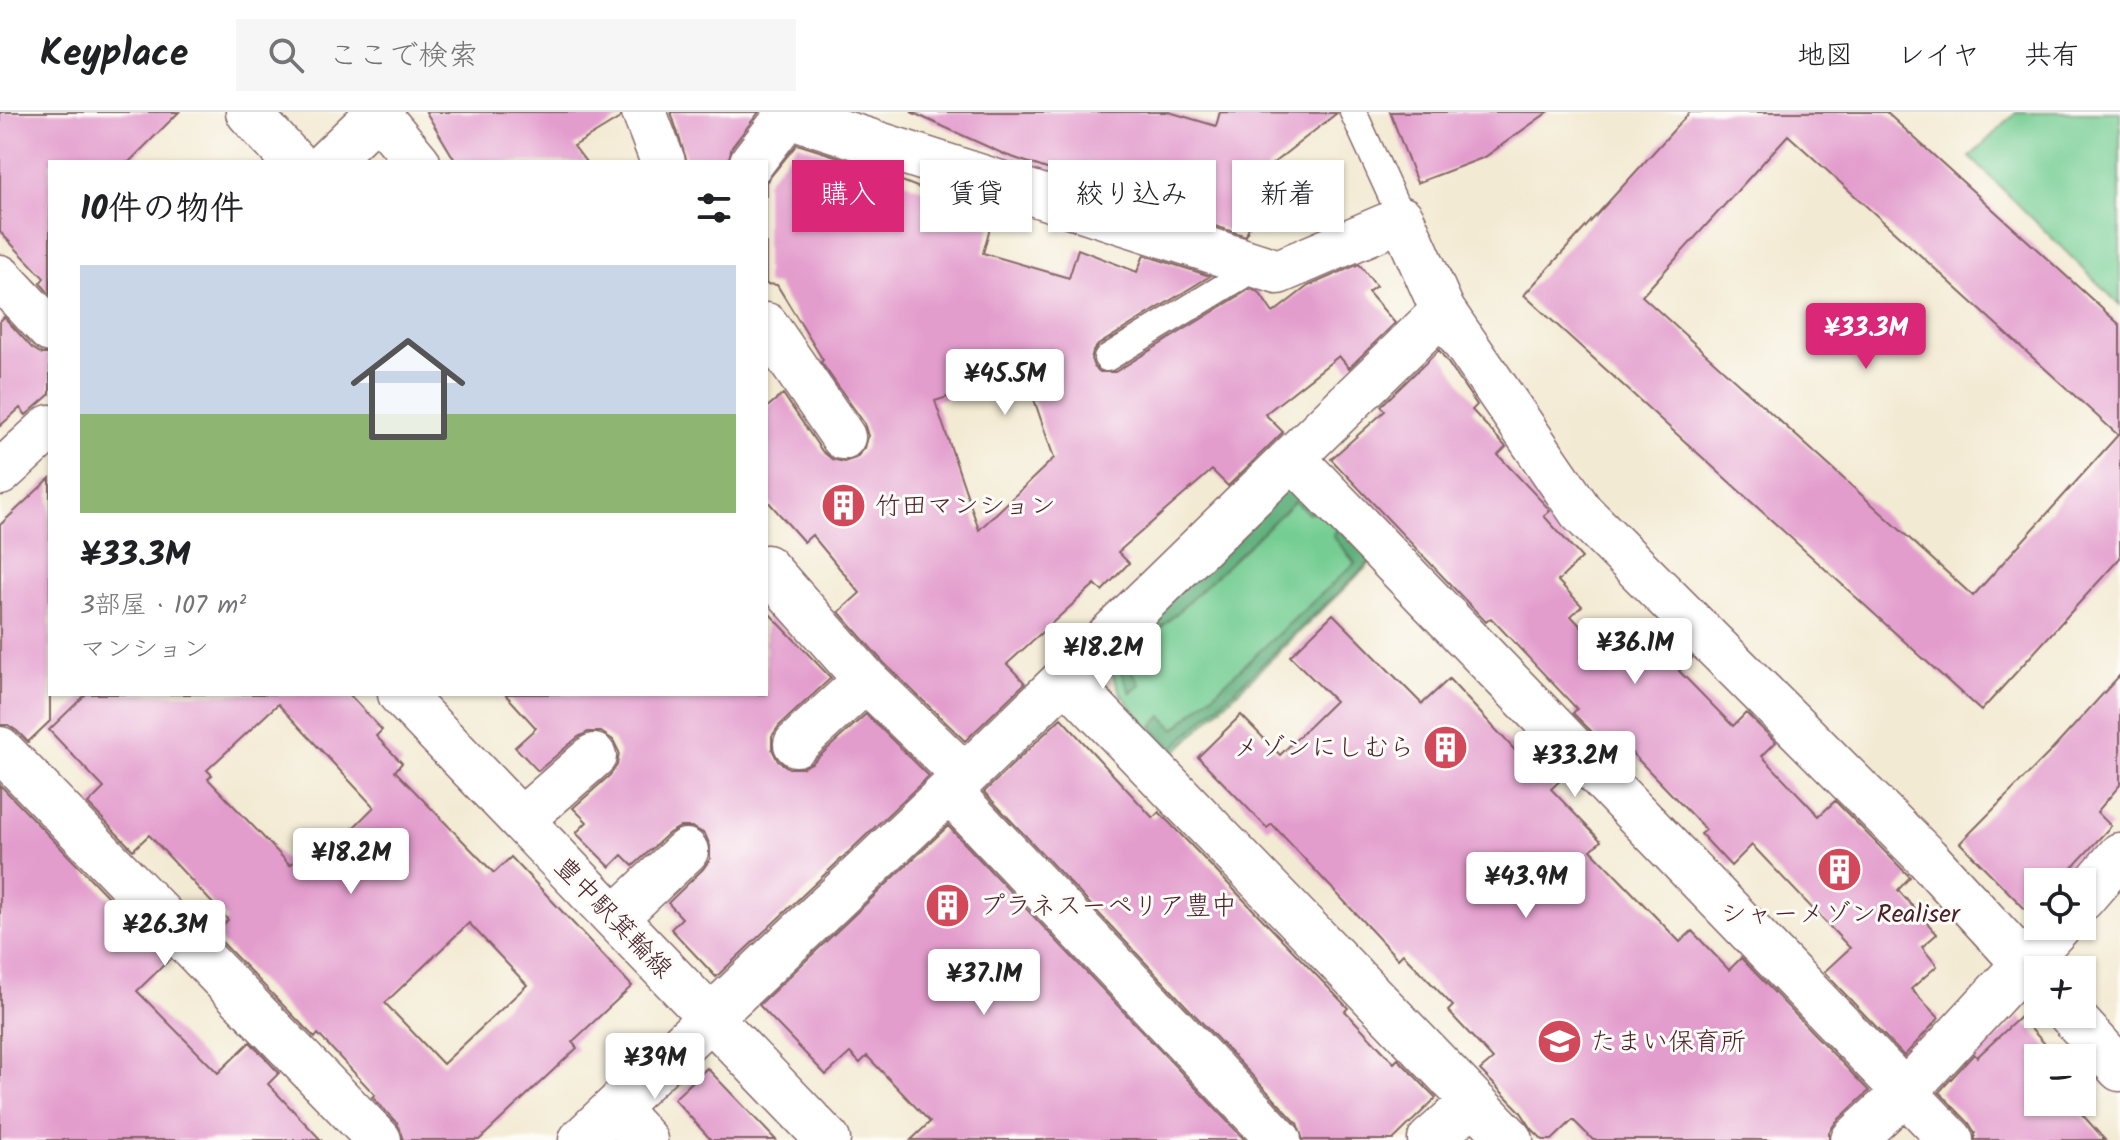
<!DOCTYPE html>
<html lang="ja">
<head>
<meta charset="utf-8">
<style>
  body { margin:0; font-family:Kalam,"Klee One",sans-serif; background:#f6f6f6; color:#202124; height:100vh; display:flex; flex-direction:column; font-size:30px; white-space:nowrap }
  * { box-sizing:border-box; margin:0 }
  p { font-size:26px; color:#757577 }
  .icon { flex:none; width:44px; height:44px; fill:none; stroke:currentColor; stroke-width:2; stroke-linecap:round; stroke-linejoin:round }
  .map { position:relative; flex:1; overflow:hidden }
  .drawer { position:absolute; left:48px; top:48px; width:720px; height:536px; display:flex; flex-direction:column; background:#fff; border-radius:0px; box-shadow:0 2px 6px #0004 }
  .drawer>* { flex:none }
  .top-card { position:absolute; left:792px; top:48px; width:760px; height:72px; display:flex; gap:16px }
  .buttons { position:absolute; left:2024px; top:756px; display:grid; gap:16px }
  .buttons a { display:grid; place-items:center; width:72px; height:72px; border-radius:0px; background:#fff; box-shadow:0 2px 6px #0004; font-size:40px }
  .price { position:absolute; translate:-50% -68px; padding:0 18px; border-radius:8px; background:#fff; color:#222; font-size:26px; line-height:52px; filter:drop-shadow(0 2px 4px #0008) }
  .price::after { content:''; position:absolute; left:50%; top:48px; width:24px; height:18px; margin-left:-12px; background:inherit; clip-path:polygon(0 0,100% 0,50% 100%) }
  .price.active { background:#db2777; color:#fff }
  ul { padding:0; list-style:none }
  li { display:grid; align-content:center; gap:16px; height:424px; padding:0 32px }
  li+li { border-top:2px solid #e0e0e0 }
  li span { display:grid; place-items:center; height:248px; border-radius:0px; color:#555 }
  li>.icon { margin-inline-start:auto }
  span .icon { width:144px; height:144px; fill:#fffc; stroke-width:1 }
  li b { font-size:34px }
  h2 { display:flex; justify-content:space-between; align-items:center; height:96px; padding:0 32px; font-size:34px }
  .chip { padding:0 28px; border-radius:0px; background:#fff; box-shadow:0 2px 6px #0004; font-size:28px; line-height:72px }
  .chip.active { background:#db2777; color:#fff }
  header { display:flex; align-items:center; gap:48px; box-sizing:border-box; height:112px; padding:0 40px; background:#fff; border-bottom:2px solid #e0e0e0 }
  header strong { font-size:38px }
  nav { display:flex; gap:44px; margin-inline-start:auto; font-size:28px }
  .search { width:560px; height:72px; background:#f6f6f6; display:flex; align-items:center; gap:20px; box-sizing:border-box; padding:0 28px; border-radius:0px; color:#757577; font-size:30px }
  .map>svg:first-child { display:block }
  .green { fill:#75cd93; stroke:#60765f; stroke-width:2 }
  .forest { fill:#60b07d; stroke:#556854; stroke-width:2 }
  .building { fill:#e39dcd; fill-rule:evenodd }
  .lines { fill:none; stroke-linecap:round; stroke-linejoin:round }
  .lane-casing { stroke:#856666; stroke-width:29 }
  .street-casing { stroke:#856666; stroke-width:47 }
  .lane { stroke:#fff; stroke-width:26 }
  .street { stroke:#fff; stroke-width:44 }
  .labels { text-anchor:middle; stroke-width:6; stroke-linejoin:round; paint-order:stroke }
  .poi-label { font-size:26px; fill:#4a1f2b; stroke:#fdfcf7; text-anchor:start }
  .street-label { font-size:26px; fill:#4a1f2b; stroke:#fdfcf7 }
</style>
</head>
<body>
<header>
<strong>Keyplace</strong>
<div class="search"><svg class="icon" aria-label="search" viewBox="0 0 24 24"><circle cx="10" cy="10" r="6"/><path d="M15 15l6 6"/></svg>ここで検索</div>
<nav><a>地図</a><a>レイヤ</a><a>共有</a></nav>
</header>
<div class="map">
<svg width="2120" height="1028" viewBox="0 0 2120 1028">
  <rect width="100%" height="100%" fill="#fdfcf7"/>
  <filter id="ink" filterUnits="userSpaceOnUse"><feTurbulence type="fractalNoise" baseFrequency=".0125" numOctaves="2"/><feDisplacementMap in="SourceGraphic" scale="16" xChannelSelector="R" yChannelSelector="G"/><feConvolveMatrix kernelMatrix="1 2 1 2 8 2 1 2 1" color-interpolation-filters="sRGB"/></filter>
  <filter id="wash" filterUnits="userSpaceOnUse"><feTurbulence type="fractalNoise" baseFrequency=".006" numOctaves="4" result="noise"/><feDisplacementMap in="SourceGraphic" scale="32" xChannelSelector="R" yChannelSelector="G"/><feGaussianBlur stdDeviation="1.8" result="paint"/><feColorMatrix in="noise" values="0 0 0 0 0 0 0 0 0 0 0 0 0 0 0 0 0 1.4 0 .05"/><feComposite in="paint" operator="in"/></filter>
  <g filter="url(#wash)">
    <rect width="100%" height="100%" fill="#f3ead3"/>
    <path class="green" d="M 2016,0 L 2120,0 L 2120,193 L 1970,45 Z
      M 1287,362 L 1378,444 L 1171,644 L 1121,582 L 1104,543 Z"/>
    <path class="forest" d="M 1287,367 L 1315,399 L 1308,401 L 1295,389 L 1126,549 L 1140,572 L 1131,581 L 1113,544 Z
      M 1338,416 L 1375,445 L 1173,636 L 1152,615 L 1162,604 L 1175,617 L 1355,451 L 1333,424 Z"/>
    <g id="blocks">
      <path class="building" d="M 0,0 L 179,0 L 129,50 L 50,50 L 50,182 L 40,171 L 44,166 L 0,120 Z
        M 426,0 L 620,0 L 620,6 L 574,34 L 586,50 L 456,50 Z
        M 671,0 L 759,0 L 732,35 L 728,50 L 687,50 Z
        M 911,0 L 1169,0 L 1216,14 L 1220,0 L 1337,1 L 1267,56 L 1246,124 L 1088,73 L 1088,71 L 1006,43 Z
        M 1390,0 L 1548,0 L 1485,45 L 1417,71 Z
        M 1690,0 L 1886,0 L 2120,213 L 2120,446 L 1981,599 L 1524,183 ZM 1788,23 L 2118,323 L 1973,484 L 1642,184 Z
        M 797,32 L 854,50 L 993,105 L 983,141 L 1069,166 L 1078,137 L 1137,160 L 1144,143 L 1210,164 L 1098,233 L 1093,239 L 1091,247 L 1094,255 L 1100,260 L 1115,260 L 1250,177 L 1259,180 L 1273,201 L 1308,174 L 1359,152 L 1376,174 L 1368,180 L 1395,211 L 1349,256 L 1339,244 L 1265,302 L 1283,320 L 1228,374 L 1212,358 L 1118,440 L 1129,451 L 1102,479 L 1095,472 L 1007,552 L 1025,571 L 965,629 L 884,551 L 839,500 L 860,481 L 812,423 L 804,430 L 766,387 L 766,296 L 783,282 L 822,339 L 832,347 L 844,350 L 856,346 L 865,336 L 868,324 L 864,311 L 821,250 L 823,248 L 777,173 L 766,172 L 766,70 ZM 1025,261 L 1054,346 L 979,418 L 935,289 Z
        M 4,205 L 32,236 L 42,242 L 50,242 L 50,282 L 26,303 L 20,296 L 0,314 L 0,209 Z
        M 1439,238 L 1477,293 L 1472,298 L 1506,335 L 1498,343 L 1548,396 L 1550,399 L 1544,404 L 1582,446 L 1558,469 L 1582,494 L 1571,504 L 1620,556 L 1661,516 L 1692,546 L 1679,559 L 1733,614 L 1746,601 L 1776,630 L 1762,644 L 1819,704 L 1835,689 L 1910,765 L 1898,778 L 1937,822 L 1922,835 L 1937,854 L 1911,877 L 1939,906 L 1904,944 L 1824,860 L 1850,836 L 1752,733 L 1731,754 L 1701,722 L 1706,718 L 1625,634 L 1615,643 L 1573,601 L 1577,597 L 1491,506 L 1486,510 L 1331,347 L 1385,299 L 1381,294 Z
        M 50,366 L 50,609 L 28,630 L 17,619 L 8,613 L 0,613 L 0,413 Z
        M 766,498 L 831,566 L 779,614 L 772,624 L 772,637 L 778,649 L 789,656 L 801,656 L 812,651 L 866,602 L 929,664 L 716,865 L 671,817 L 682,806 L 668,791 L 703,757 L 710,747 L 710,734 L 705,722 L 692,715 L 680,715 L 669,721 L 633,754 L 622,743 L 610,755 L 576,721 L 587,710 L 573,696 L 610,663 L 617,653 L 619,640 L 613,628 L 601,620 L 588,620 L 578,625 L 538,659 L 515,635 L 536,616 L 505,582 L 766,582 Z
        M 1333,502 L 1422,592 L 1449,567 L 1524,648 L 1537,635 L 1565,664 L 1551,677 L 1601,729 L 1591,738 L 1680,830 L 1692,819 L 1729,858 L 1741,846 L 1869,979 L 1836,1010 L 1829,1020 L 1829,1028 L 1593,1028 L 1573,1008 L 1552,1028 L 1543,1028 L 1532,1017 L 1520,999 L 1480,958 L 1493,947 L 1448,899 L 1453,894 L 1403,842 L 1398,847 L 1272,712 L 1267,716 L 1198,645 L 1241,603 L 1280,643 L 1335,589 L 1290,544 Z
        M 2120,563 L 2120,673 L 2097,700 L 2111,714 L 2069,759 L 2071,761 L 2064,770 L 2038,770 L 2038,800 L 2033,805 L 1960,731 L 2052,638 Z
        M 86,582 L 349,582 L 382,618 L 376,624 L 402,651 L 395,659 L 494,761 L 511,745 L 632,874 L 572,930 L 577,936 L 479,1028 L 403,1028 L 397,1011 L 372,985 L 375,983 L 318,922 L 315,926 L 214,822 L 228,808 L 149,723 L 133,738 L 88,692 L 104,676 L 49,618 ZM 278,592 L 374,695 L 319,750 L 307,738 L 290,753 L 208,667 L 212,663 L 207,658 ZM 469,811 L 527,873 L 443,952 L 385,891 Z
        M 1061,606 L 1153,706 L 1159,700 L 1348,896 L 1345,899 L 1394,951 L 1398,947 L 1436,986 L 1393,1028 L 1303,1028 L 1297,1011 L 984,680 Z
        M 0,673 L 169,848 L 137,879 L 218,961 L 250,930 L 279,961 L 268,972 L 321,1028 L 0,1028 Z
        M 948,714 L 1245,1028 L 911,1028 L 930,1010 L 867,944 L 860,951 L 850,941 L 826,963 L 759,893 Z
        M 2020,905 L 2058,946 L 2032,946 L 2038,953 L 2038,990 L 2071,990 L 2105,1028 L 1975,1028 L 1975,1021 L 1969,1011 L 1939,980 L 1974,942 L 1977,945 Z
        M 707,956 L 776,1028 L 711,1028 L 674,987 Z"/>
    </g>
  </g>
  <g filter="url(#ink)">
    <use href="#blocks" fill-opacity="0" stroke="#856666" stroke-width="2"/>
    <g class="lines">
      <defs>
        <path id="lane" d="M 1353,0 L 1402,107
          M 1107,246 L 1258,154"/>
        <path id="street" d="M 248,0 L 294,50
          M 644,0 L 663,50
          M 377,1 L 418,50
          M 327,50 L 379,0
          M 752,50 L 788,3 L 1278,160 L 1402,107 L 1443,199 L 1581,400 L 1927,746 L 2038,867
          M 0,165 L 50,218
          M 766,213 L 843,325
          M 1293,346 L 1951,1028
          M 0,361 L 50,315
          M 766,455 L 866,568 L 965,664
          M 1066,567 L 1511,1028
          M 400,582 L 828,1028
          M 796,632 L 866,568
          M 0,637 L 379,1028
          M 949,679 L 1279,1028
          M 521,708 L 594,644
          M 2082,787 L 2120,743
          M 615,806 L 686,739
          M 2070,902 L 2120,957
          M 616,997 L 645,1028
          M 581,1028 L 965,664 L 1443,199
          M 1430,1028 L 1473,990
          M 1853,1028 L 1905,980 L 2059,814"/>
      </defs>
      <use href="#lane" class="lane-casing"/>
      <use href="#street" class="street-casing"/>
      <use href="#lane" class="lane"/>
      <use href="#street" class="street"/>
    </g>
  </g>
  <defs>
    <symbol id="building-disc" viewBox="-11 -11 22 22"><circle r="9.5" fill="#d1495b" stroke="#fdfcf7"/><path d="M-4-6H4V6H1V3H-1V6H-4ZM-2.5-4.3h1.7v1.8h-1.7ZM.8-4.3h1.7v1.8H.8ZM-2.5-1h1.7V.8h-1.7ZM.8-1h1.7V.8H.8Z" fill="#fff"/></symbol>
    <symbol id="school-disc" viewBox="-11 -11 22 22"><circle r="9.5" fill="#d1495b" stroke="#fdfcf7"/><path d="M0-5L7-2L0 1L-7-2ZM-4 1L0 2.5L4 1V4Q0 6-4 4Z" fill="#fff"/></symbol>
  </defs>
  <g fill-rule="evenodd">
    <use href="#building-disc" x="818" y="368" width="51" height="51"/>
    <use href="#building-disc" x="1420" y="610" width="51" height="51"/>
    <use href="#building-disc" x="1814" y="732" width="51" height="51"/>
    <use href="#building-disc" x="922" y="768" width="51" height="51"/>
    <use href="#school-disc" x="1534" y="904" width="51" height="51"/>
  </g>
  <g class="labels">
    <g class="poi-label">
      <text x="875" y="402">竹田マンション</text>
      <text x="1415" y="644" text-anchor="end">メゾンにしむら</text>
      <text x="979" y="802">プラネスーペリア豊中</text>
      <text x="1840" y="810" text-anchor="middle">シャーメゾンRealiser</text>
      <text x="1590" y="938">たまい保育所</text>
    </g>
    <g class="street-label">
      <text transform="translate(614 805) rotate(46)" y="9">豊中駅箕輪線</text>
    </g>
  </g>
</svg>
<div class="buttons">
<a><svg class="icon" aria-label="locate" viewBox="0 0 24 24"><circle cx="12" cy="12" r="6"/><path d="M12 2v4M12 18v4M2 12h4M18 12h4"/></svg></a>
<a>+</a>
<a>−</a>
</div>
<b class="price active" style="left:1866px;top:259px">¥33.3M</b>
<b class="price" style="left:1005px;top:305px">¥45.5M</b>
<b class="price" style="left:1635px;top:574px">¥36.1M</b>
<b class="price" style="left:1103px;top:579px">¥18.2M</b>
<b class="price" style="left:1575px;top:687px">¥33.2M</b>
<b class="price" style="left:351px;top:784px">¥18.2M</b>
<b class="price" style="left:1526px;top:808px">¥43.9M</b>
<b class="price" style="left:165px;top:856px">¥26.3M</b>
<b class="price" style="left:984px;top:905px">¥37.1M</b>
<b class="price" style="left:655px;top:989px">¥39M</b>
<div class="top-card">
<a class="chip active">購入</a>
<a class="chip">賃貸</a>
<a class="chip">絞り込み</a>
<a class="chip">新着</a>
</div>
<section class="drawer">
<h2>10件の物件<svg class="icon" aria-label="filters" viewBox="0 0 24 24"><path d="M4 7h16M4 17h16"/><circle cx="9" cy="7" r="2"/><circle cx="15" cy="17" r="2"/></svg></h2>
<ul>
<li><span style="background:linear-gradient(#c9d6e8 60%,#8fb573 0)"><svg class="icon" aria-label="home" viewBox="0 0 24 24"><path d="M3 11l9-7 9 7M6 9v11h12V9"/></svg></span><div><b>¥33.3M</b><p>3部屋 · 107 m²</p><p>マンション</p></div></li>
</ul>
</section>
</div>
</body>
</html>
